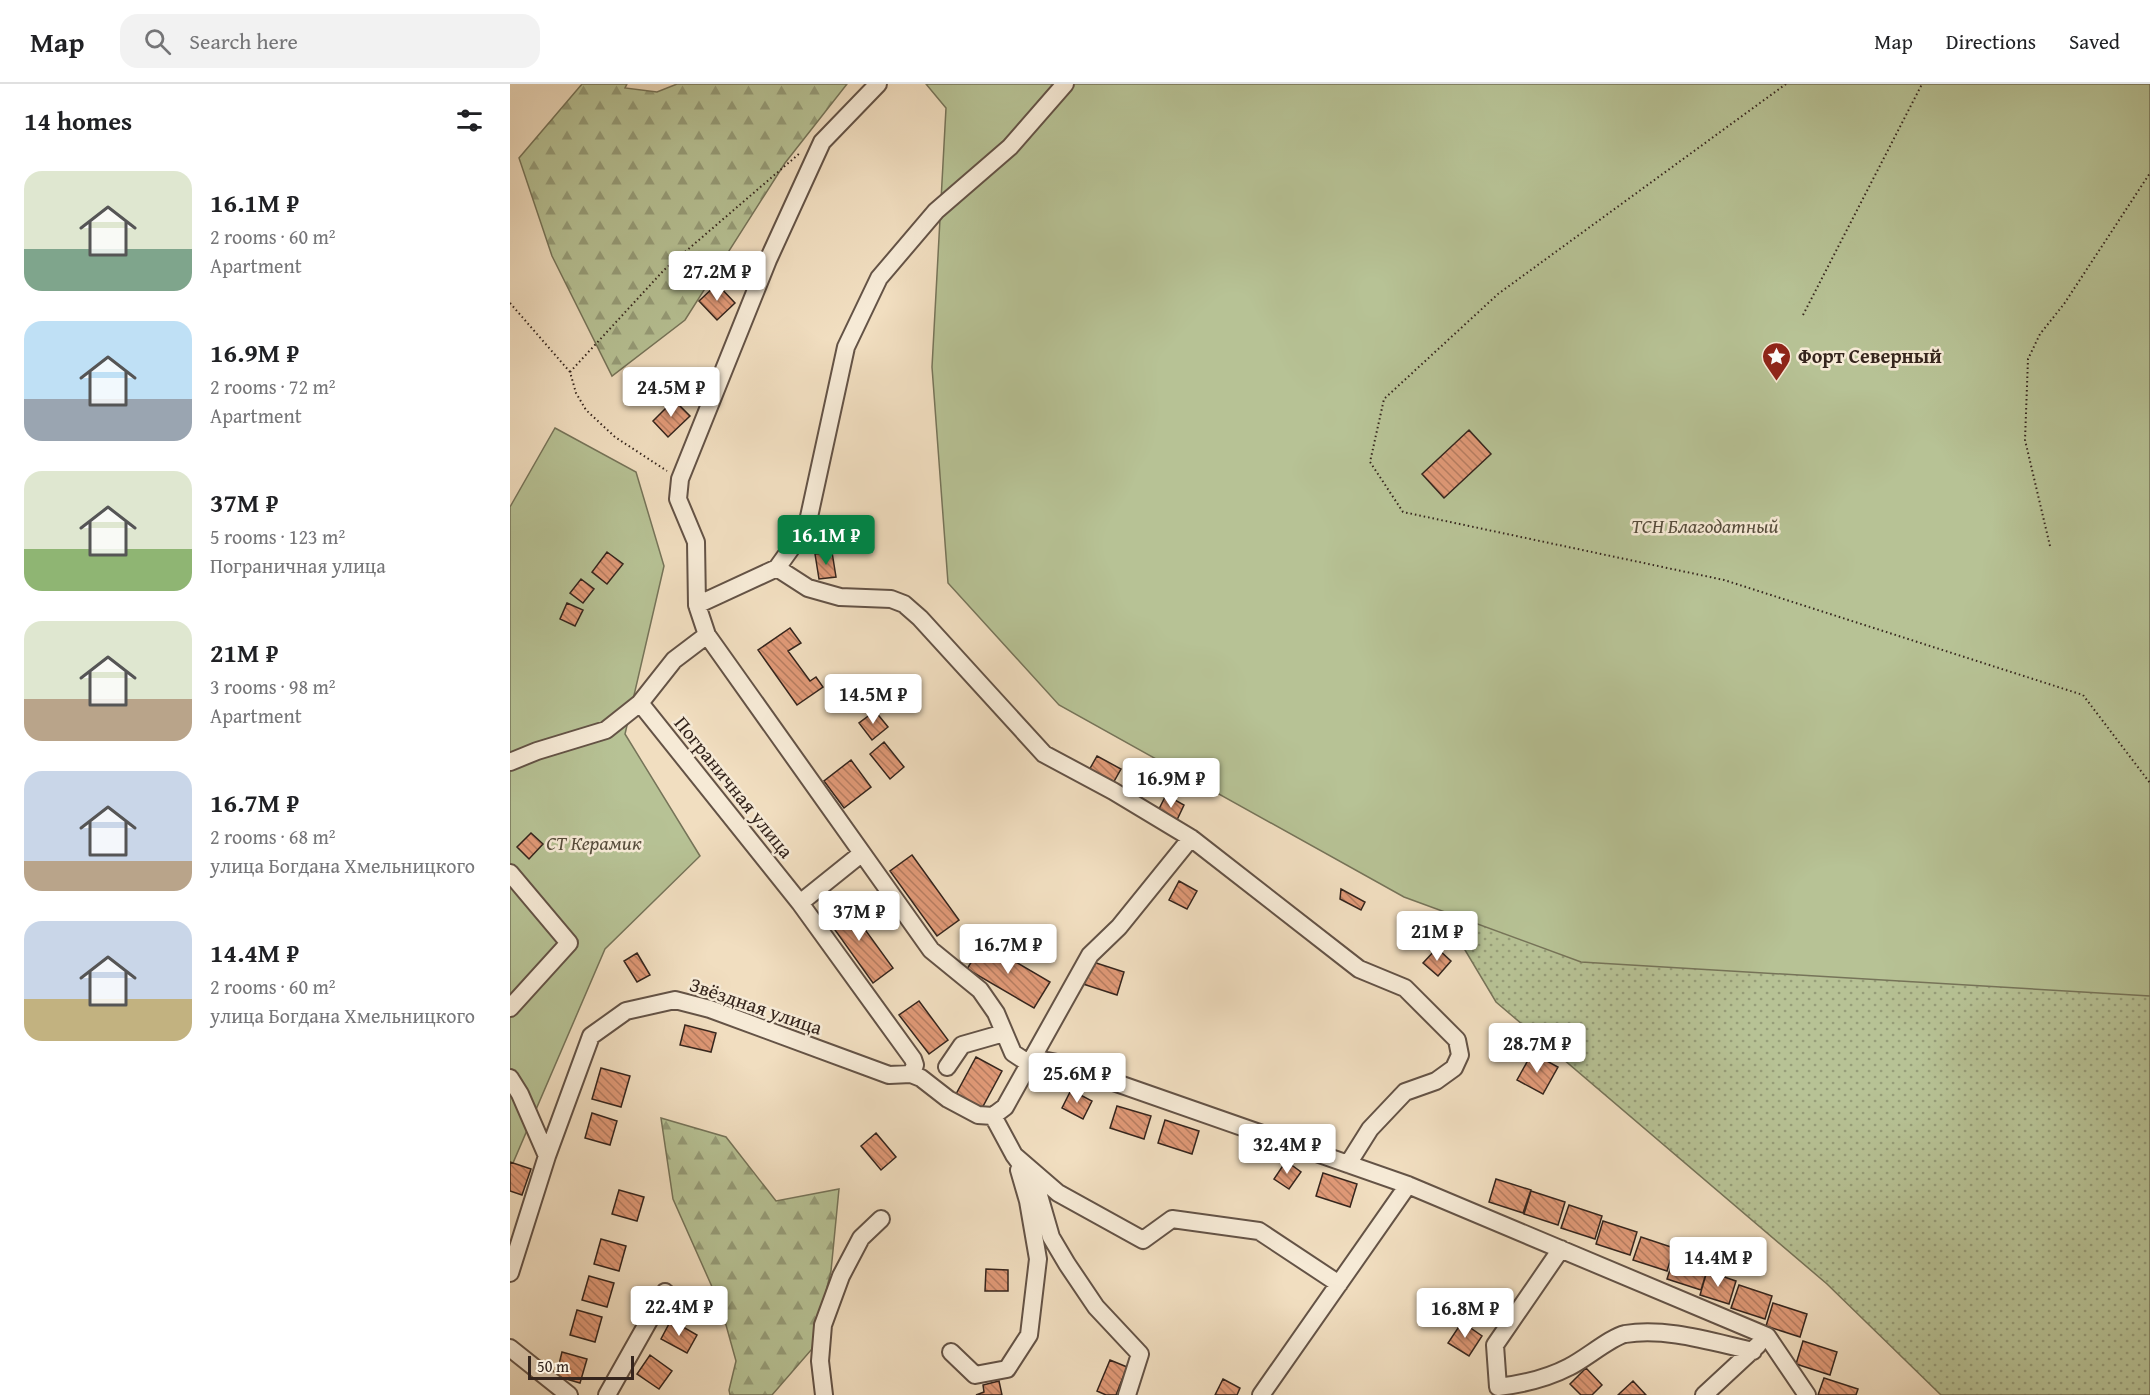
<!DOCTYPE html>
<html lang="en">
<head>
<meta charset="utf-8">
<style>
  body { margin:0; font-family:"Gentium Book Plus",serif; background:#f2f2f2; color:#202124; height:100vh; display:flex; flex-direction:column; font-size:22px; white-space:nowrap }
  * { box-sizing:border-box; margin:0 }
  p { font-size:20px; color:#757577 }
  .icon { flex:none; width:33px; height:33px; fill:none; stroke:currentColor; stroke-width:2; stroke-linecap:round; stroke-linejoin:round }
  .map { position:relative; flex:1; overflow:hidden }
  .sheet { display:flex; flex-direction:column; background:#fff; width:510px }
  .sheet>* { flex:none }
  .scale { position:absolute; left:18px; bottom:15px; width:106px; box-sizing:border-box; padding-left:6px; border:3px solid #35251d; border-top:0; font-size:16px; line-height:21px; white-space:nowrap; color:#35251d; -webkit-text-stroke:4px #f6ead6; paint-order:stroke }
  .price { position:absolute; translate:-50% -51px; padding:0 14px; border-radius:6px; background:#fff; color:#222; font-size:20px; line-height:39px; filter:drop-shadow(0 2px 3px #0008) }
  .price::after { content:''; position:absolute; left:50%; top:36px; width:18px; height:14px; margin-left:-9px; background:inherit; clip-path:polygon(0 0,100% 0,50% 100%) }
  .price.active { background:#0b8043; color:#fff }
  ul { padding:0; list-style:none }
  li { display:flex; align-items:center; gap:18px; height:150px; padding:0 24px }
  li span { display:grid; place-items:center; flex:none; width:168px; height:120px; border-radius:18px; color:#555 }
  li>.icon { margin-inline-start:auto }
  span .icon { width:72px; height:72px; fill:#fffc; stroke-width:1 }
  li b { font-size:26px }
  h2 { display:flex; justify-content:space-between; align-items:center; height:72px; padding:0 24px; font-size:26px }
  header { display:flex; align-items:center; gap:36px; box-sizing:border-box; height:84px; padding:0 30px; background:#fff; border-bottom:2px solid #e0e0e0 }
  header strong { font-size:28px }
  nav { display:flex; gap:33px; margin-inline-start:auto; font-size:21px }
  .search { width:420px; height:54px; background:#f2f2f2; display:flex; align-items:center; gap:15px; box-sizing:border-box; padding:0 21px; border-radius:18px; color:#757577; font-size:22px }
  main { display:flex; flex:1; min-height:0 }
  .map>svg:first-child { display:block }
  .grass { fill:url(#grass-dots); stroke:#767459; stroke-width:1.5 }
  .forest { fill:url(#forest-firs); stroke:#767459; stroke-width:1.5 }
  .garden { fill:#b7c295; stroke:#767459; stroke-width:1.5 }
  .building { fill:url(#building-back-hatch); stroke:#35251d; stroke-width:1.5 }
  .lines { fill:none; stroke-linecap:round; stroke-linejoin:round }
  .minor-casing { stroke:#645346; stroke-width:20 }
  .path { stroke:#35251d; stroke-width:2; stroke-dasharray:1.5 3; stroke-linecap:butt }
  .minor { stroke:#f6ead6; stroke-width:16 }
  .labels { text-anchor:middle; stroke-width:5; stroke-linejoin:round; paint-order:stroke }
  .poi-label { font-size:20px; font-weight:bold; fill:#35251d; stroke:#f6ead6; text-anchor:start }
  .park-label { font-size:20px; font-style:italic; fill:#564c3b; stroke:#f6ead6 }
  .street-label { font-size:20px; fill:#35251d; stroke:#f6ead6 }
</style>
</head>
<body>
<header>
<strong>Map</strong>
<div class="search"><svg class="icon" aria-label="search" viewBox="0 0 24 24"><circle cx="10" cy="10" r="6"/><path d="M15 15l6 6"/></svg>Search here</div>
<nav><a>Map</a><a>Directions</a><a>Saved</a></nav>
</header>
<main>
<section class="sheet">
<h2>14 homes<svg class="icon" aria-label="filters" viewBox="0 0 24 24"><path d="M4 7h16M4 17h16"/><circle cx="9" cy="7" r="2"/><circle cx="15" cy="17" r="2"/></svg></h2>
<ul>
<li><span style="background:linear-gradient(#dfe7d0 65%,#7fa58c 0)"><svg class="icon" aria-label="home" viewBox="0 0 24 24"><path d="M3 11l9-7 9 7M6 9v11h12V9"/></svg></span><div><b>16.1M ₽</b><p>2 rooms · 60 m²</p><p>Apartment</p></div></li>
<li><span style="background:linear-gradient(#bfe0f5 65%,#9aa5b1 0)"><svg class="icon" aria-label="home" viewBox="0 0 24 24"><path d="M3 11l9-7 9 7M6 9v11h12V9"/></svg></span><div><b>16.9M ₽</b><p>2 rooms · 72 m²</p><p>Apartment</p></div></li>
<li><span style="background:linear-gradient(#dfe7d0 65%,#8fb573 0)"><svg class="icon" aria-label="home" viewBox="0 0 24 24"><path d="M3 11l9-7 9 7M6 9v11h12V9"/></svg></span><div><b>37M ₽</b><p>5 rooms · 123 m²</p><p>Пограничная улица</p></div></li>
<li><span style="background:linear-gradient(#dfe7d0 65%,#b9a48a 0)"><svg class="icon" aria-label="home" viewBox="0 0 24 24"><path d="M3 11l9-7 9 7M6 9v11h12V9"/></svg></span><div><b>21M ₽</b><p>3 rooms · 98 m²</p><p>Apartment</p></div></li>
<li><span style="background:linear-gradient(#c9d6e8 75%,#b9a48a 0)"><svg class="icon" aria-label="home" viewBox="0 0 24 24"><path d="M3 11l9-7 9 7M6 9v11h12V9"/></svg></span><div><b>16.7M ₽</b><p>2 rooms · 68 m²</p><p>улица Богдана Хмельницкого</p></div></li>
<li><span style="background:linear-gradient(#c9d6e8 65%,#c2b280 0)"><svg class="icon" aria-label="home" viewBox="0 0 24 24"><path d="M3 11l9-7 9 7M6 9v11h12V9"/></svg></span><div><b>14.4M ₽</b><p>2 rooms · 60 m²</p><p>улица Богдана Хмельницкого</p></div></li>
</ul>
</section>
<div class="map">
<svg width="1640" height="1311" viewBox="0 0 1640 1311">
  <defs>
    <pattern id="grass-dots" width="8" height="8" patternUnits="userSpaceOnUse" patternTransform="scale(1.5)"><rect width="8" height="8" fill="#b7c295"/><path d="M2 2h.1M6 6h.1" fill="none" stroke="#969d79" stroke-width="1.8" stroke-linecap="round"/></pattern>
    <pattern id="forest-firs" width="22" height="20" patternUnits="userSpaceOnUse" patternTransform="scale(1.5)"><rect width="22" height="20" fill="#b7c295"/><path d="M5 1l3.5 6h-7zM16 11l3.5 6h-7z" fill="#969d79"/></pattern>
    <pattern id="building-back-hatch" width="6" height="6" patternUnits="userSpaceOnUse" patternTransform="scale(1.5)"><rect width="6" height="6" fill="#e09977"/><path d="M-1 5l2 2M0 0l6 6M5-1l2 2" fill="none" stroke="#b67d61"/></pattern>
  </defs>
  <rect width="100%" height="100%" fill="#f1dec0"/>
  <filter id="stains"><feTurbulence type="fractalNoise" baseFrequency=".00333" numOctaves="4"/><feColorMatrix values="0 0 0 0 .2 0 0 0 0 .09 0 0 0 0 .02 0 0 0 .5 -.17"/></filter>
  <radialGradient id="worn" r=".72"><stop offset=".6" stop-color="#630" stop-opacity="0"/><stop offset="1" stop-color="#630" stop-opacity=".3"/></radialGradient>
  <path class="grass" d="M 1640,0 L 1640,1311 L 1431,1311 L 1317,1200 L 986,918 L 921,809 Z"/>
  <path class="forest" d="M 72,0 L 117,0 L 115,4 L 147,8 L 167,0 L 337,0 L 275,79 L 175,236 L 102,292 L 42,172 L 9,74 Z
    M 151,1034 L 216,1053 L 266,1117 L 329,1105 L 321,1187 L 302,1265 L 262,1311 L 220,1311 L 219,1306 L 226,1277 L 211,1223 L 163,1115 Z"/>
  <path class="garden" d="M 416,0 L 1640,0 L 1640,912 L 1071,878 L 894,813 L 549,621 L 438,499 L 422,283 L 436,24 Z
    M 45,344 L 126,388 L 154,482 L 115,650 L 190,772 L 95,865 L 0,1086 L 0,423 Z"/>
  <path class="building" d="M 207,200 L 225,219 L 207,236 L 189,217 Z
    M 164,316 L 180,332 L 158,353 L 143,337 Z
    M 959,346 L 981,370 L 934,414 L 912,390 Z
    M 97,468 L 113,480 L 97,500 L 82,488 Z
    M 322,468 L 326,493 L 309,495 L 305,470 Z
    M 71,495 L 84,505 L 73,519 L 60,509 Z
    M 57,519 L 73,526 L 65,542 L 50,535 Z
    M 280,544 L 291,559 L 278,567 L 300,597 L 306,593 L 313,603 L 287,621 L 248,566 Z
    M 365,627 L 378,643 L 362,656 L 349,639 Z
    M 374,658 L 394,683 L 380,695 L 360,670 Z
    M 587,672 L 611,685 L 602,701 L 578,688 Z
    M 341,676 L 361,703 L 334,724 L 314,697 Z
    M 656,711 L 674,721 L 666,738 L 647,729 Z
    M 21,749 L 33,760 L 19,775 L 7,763 Z
    M 402,771 L 449,836 L 427,852 L 380,787 Z
    M 669,797 L 687,807 L 677,825 L 659,816 Z
    M 831,805 L 855,818 L 851,826 L 830,815 Z
    M 335,818 L 383,884 L 363,899 L 315,832 Z
    M 473,859 L 540,898 L 524,924 L 457,885 Z
    M 927,864 L 941,877 L 928,892 L 913,879 Z
    M 127,869 L 140,891 L 127,898 L 114,877 Z
    M 580,877 L 614,888 L 607,911 L 573,900 Z
    M 409,917 L 438,956 L 419,970 L 389,931 Z
    M 175,941 L 206,949 L 201,968 L 170,961 Z
    M 1022,969 L 1048,983 L 1033,1010 L 1007,996 Z
    M 466,973 L 492,987 L 471,1026 L 445,1012 Z
    M 91,984 L 120,992 L 111,1023 L 82,1015 Z
    M 561,1006 L 582,1017 L 573,1035 L 552,1024 Z
    M 607,1022 L 641,1032 L 634,1055 L 600,1044 Z
    M 82,1029 L 107,1037 L 100,1061 L 75,1054 Z
    M 655,1036 L 689,1047 L 682,1070 L 648,1059 Z
    M 366,1049 L 386,1073 L 371,1086 L 351,1062 Z
    M 776,1077 L 791,1088 L 779,1105 L 764,1095 Z
    M 0,1078 L 21,1085 L 12,1111 L 0,1107 Z
    M 813,1089 L 847,1100 L 840,1123 L 806,1112 Z
    M 986,1095 L 1021,1106 L 1013,1129 L 979,1118 Z
    M 109,1106 L 134,1113 L 127,1137 L 102,1130 Z
    M 1021,1107 L 1055,1118 L 1048,1141 L 1014,1130 Z
    M 1059,1121 L 1092,1132 L 1085,1155 L 1051,1144 Z
    M 1093,1137 L 1127,1148 L 1120,1171 L 1086,1160 Z
    M 1131,1153 L 1164,1164 L 1157,1187 L 1123,1176 Z
    M 91,1155 L 116,1162 L 109,1187 L 84,1180 Z
    M 1164,1173 L 1198,1183 L 1191,1206 L 1157,1195 Z
    M 476,1185 L 498,1186 L 498,1207 L 475,1207 Z
    M 1197,1187 L 1226,1197 L 1219,1220 L 1190,1211 Z
    M 79,1192 L 104,1199 L 97,1223 L 72,1216 Z
    M 1229,1201 L 1262,1212 L 1255,1235 L 1221,1224 Z
    M 1263,1219 L 1297,1230 L 1290,1253 L 1256,1242 Z
    M 67,1226 L 92,1233 L 85,1258 L 60,1251 Z
    M 161,1236 L 187,1251 L 177,1269 L 151,1255 Z
    M 952,1238 L 972,1252 L 959,1272 L 938,1259 Z
    M 1293,1257 L 1327,1268 L 1320,1291 L 1286,1280 Z
    M 52,1268 L 77,1275 L 70,1299 L 46,1292 Z
    M 140,1271 L 162,1287 L 149,1305 L 127,1290 Z
    M 600,1276 L 617,1283 L 606,1311 L 596,1311 L 587,1307 Z
    M 1076,1284 L 1092,1301 L 1082,1311 L 1071,1311 L 1060,1300 Z
    M 1314,1294 L 1348,1305 L 1346,1311 L 1308,1311 Z
    M 713,1295 L 730,1304 L 727,1311 L 705,1311 Z
    M 489,1297 L 492,1311 L 466,1311 L 474,1308 L 473,1301 Z
    M 1123,1297 L 1136,1311 L 1108,1311 L 1110,1309 Z"/>
  <g class="lines">
    <defs>
      <path id="minor" d="M 267,484 L 297,442 L 336,263 L 369,194 L 426,127 L 500,63 L 555,0
        M 187,521 L 186,458 L 168,415 L 170,395 L 258,176 L 312,58 L 368,0
        M 197,551 L 187,521 L 267,484 L 298,504 L 330,513 L 381,515 L 394,520 L 410,534 L 534,670 L 603,707 L 681,754 L 849,885 L 895,904 L 947,956 L 950,971 L 944,984 L 926,997 L 895,1008 L 860,1045 L 838,1080
        M 130,619 L 290,819 L 403,975 L 405,981 L 401,990
        M 0,678 L 27,667 L 96,646 L 130,619 L 164,576 L 197,551 L 421,866 L 470,906 L 486,929 L 503,969 L 518,979
        M 0,789 L 59,859 L 0,924
        M 290,819 L 351,770
        M 518,979 L 532,976 L 552,980 L 898,1101 L 1257,1252 L 1297,1311
        M 437,983 L 452,961 L 494,949
        M 0,994 L 10,1010 L 37,1072
        M 483,1032 L 504,1071 L 526,1101 L 541,1153 L 557,1180 L 586,1223 L 630,1270 L 617,1311
        M 504,1071 L 548,1109 L 633,1156 L 662,1135 L 749,1147 L 829,1200
        M 1051,1165 L 985,1261 L 988,1303 C 1013,1300 1036,1295 1059,1283 C 1074,1276 1101,1253 1115,1250 C 1156,1243 1202,1258 1243,1267
        M 0,1189 L 37,1072 L 81,952 L 116,927 L 165,916 L 200,925 L 379,991 L 401,990 L 411,994 L 438,1015 L 468,1031 L 483,1032 L 495,1023 L 580,871 L 609,843 L 681,754
        M 0,1264 L 59,1311
        M 441,1268 L 465,1291 L 497,1285 L 519,1251 L 528,1175 L 518,1117 L 509,1086
        M 97,1311 L 155,1208
        M 314,1311 L 310,1277 L 313,1241 L 331,1192 L 351,1154 L 371,1135
        M 751,1311 L 898,1101
        M 1194,1311 L 1248,1261"/>
    </defs>
    <use href="#minor" class="minor-casing"/>
    <path class="path" d="M 1276,0 L 988,210 L 874,315 L 860,378 L 893,428 L 1214,496 L 1573,611 L 1640,699
      M 0,219 L 60,288 L 66,309 L 76,326 L 105,353 L 157,387
      M 1293,231 L 1412,0
      M 60,288 L 154,186 L 290,69
      M 1540,462 L 1515,356 L 1518,275 L 1530,250 L 1554,220 L 1640,89"/>
    <use href="#minor" class="minor"/>
  </g>
  <defs>
    <symbol id="sight-pin" viewBox="-11 -11 22 30"><path d="M0 17L-7.5 6A9.5 9.5 0 1 1 7.5 6Z" fill="#8f2418" stroke="#f6ead6"/><path d="M0-6L1.8-2.2L6-1.7L2.9 1.2L3.7 5.4L0 3.3L-3.7 5.4L-2.9 1.2L-6-1.7L-1.8-2.2Z" fill="#fff"/></symbol>
  </defs>
  <g fill-rule="evenodd">
    <use href="#sight-pin" x="1250" y="256" width="33" height="45"/>
  </g>
  <g class="labels">
    <g class="poi-label">
      <text x="1288" y="279">Форт Северный</text>
    </g>
    <g class="park-label">
      <text x="1195" y="449">ТСН Благодатный</text>
      <text x="84" y="766">СТ Керамик</text>
    </g>
    <g class="street-label">
      <text transform="translate(224 703) rotate(51)" y="7">Пограничная улица</text>
      <text transform="translate(246 922) rotate(19)" y="7">Звёздная улица</text>
    </g>
  </g>
  <rect width="100%" height="100%" filter="url(#stains)"/>
  <rect width="100%" height="100%" fill="url(#worn)"/>
</svg>
<div class="scale">50 m</div>
<b class="price" style="left:207px;top:218px">27.2M ₽</b>
<b class="price" style="left:161px;top:334px">24.5M ₽</b>
<b class="price active" style="left:316px;top:482px">16.1M ₽</b>
<b class="price" style="left:363px;top:641px">14.5M ₽</b>
<b class="price" style="left:661px;top:725px">16.9M ₽</b>
<b class="price" style="left:349px;top:858px">37M ₽</b>
<b class="price" style="left:927px;top:878px">21M ₽</b>
<b class="price" style="left:498px;top:891px">16.7M ₽</b>
<b class="price" style="left:1027px;top:990px">28.7M ₽</b>
<b class="price" style="left:567px;top:1020px">25.6M ₽</b>
<b class="price" style="left:777px;top:1091px">32.4M ₽</b>
<b class="price" style="left:1208px;top:1204px">14.4M ₽</b>
<b class="price" style="left:169px;top:1253px">22.4M ₽</b>
<b class="price" style="left:955px;top:1255px">16.8M ₽</b>
</div>
</main>
</body>
</html>
